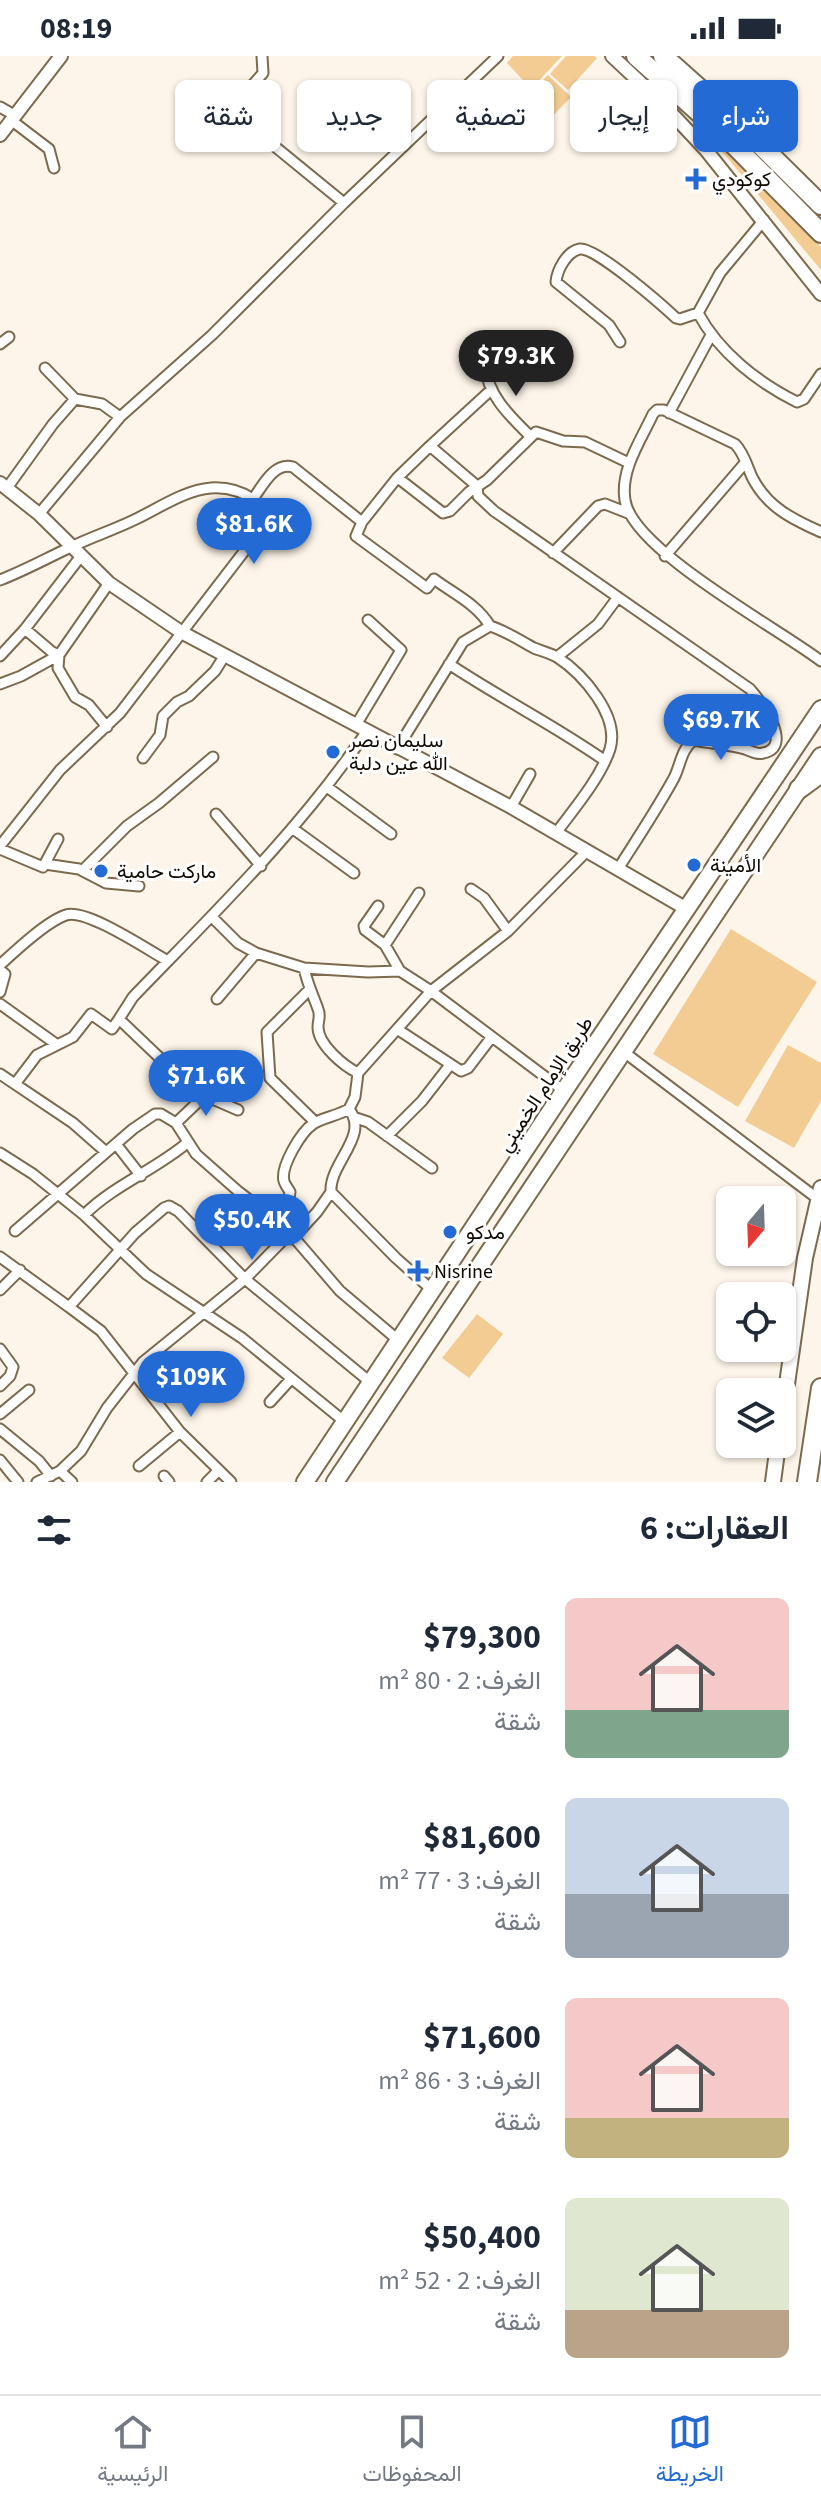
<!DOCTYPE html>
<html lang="ar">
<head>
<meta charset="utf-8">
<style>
  body { margin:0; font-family:"Source Sans 3",Vazirmatn,sans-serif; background:#f6f6f7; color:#1f2937; direction:rtl; height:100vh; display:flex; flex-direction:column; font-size:30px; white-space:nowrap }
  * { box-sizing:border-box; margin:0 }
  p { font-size:26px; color:#747a83 }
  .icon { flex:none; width:44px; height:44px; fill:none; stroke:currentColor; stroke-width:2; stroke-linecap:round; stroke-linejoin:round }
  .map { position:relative; height:1426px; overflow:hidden; direction:ltr }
  .details { display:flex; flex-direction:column; background:#fff; flex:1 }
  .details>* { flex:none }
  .hud { position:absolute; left:24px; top:24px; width:774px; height:72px; direction:rtl; display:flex; gap:16px }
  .needle { width:52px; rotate:199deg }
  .fabs { position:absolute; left:716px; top:1130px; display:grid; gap:16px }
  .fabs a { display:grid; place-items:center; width:80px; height:80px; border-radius:12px; background:#fff; box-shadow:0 2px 6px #0004; font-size:40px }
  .price { position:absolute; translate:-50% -68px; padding:0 18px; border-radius:28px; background:#236ad5; color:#fff; font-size:26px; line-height:52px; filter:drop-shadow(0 2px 4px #0008) }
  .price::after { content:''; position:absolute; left:50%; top:48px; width:24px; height:18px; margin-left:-12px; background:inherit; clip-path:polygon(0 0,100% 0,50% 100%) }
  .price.current { background:#222; color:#fff }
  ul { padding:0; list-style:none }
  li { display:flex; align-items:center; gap:24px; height:200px; padding:0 32px }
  li span { display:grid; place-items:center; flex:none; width:224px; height:160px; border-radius:12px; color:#555 }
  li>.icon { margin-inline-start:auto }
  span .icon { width:96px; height:96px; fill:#fffc; stroke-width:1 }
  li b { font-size:34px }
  h2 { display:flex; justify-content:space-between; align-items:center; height:96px; padding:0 32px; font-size:34px }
  .pill { padding:0 28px; border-radius:12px; background:#fff; box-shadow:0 2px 6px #0004; font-size:28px; line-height:72px }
  .pill.current { background:#236ad5; color:#fff }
  .status { display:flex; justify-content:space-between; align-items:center; height:56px; padding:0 40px; background:#fff; direction:ltr }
  .status svg { height:22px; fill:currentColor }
  .tabs { display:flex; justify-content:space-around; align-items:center; height:112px; border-top:2px solid #e0e1e3; background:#fff; font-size:22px; color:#747a83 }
  .tabs a { display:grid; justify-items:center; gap:4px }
  .tabs .current { color:#236ad5 }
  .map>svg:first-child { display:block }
  .green { fill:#f2cc93 }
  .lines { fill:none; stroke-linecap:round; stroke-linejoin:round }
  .minor-casing { stroke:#7c6a4f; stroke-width:13 }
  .tertiary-casing { stroke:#7c6a4f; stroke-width:16 }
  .secondary-casing { stroke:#7c6a4f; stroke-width:18 }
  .trunk-casing { stroke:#7c6a4f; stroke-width:20 }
  .motorway-casing { stroke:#7c6a4f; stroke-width:22 }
  .minor { stroke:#fff; stroke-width:9 }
  .tertiary { stroke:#fff; stroke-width:12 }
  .secondary { stroke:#fff; stroke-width:14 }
  .trunk { stroke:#fff; stroke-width:16 }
  .motorway { stroke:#fff; stroke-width:18 }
  .poi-dot { fill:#236ad5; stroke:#fff; stroke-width:3 }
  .labels { text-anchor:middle; stroke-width:6; stroke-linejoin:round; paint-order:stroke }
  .poi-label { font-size:20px; fill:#110a03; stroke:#fff; text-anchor:start }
  .street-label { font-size:20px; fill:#110a03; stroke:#fff }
</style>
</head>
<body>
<div class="status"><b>08:19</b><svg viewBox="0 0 49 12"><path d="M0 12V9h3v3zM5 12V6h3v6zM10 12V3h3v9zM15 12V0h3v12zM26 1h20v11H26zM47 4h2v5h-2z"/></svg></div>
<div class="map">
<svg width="821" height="1426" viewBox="0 0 821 1426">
  <rect width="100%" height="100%" fill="#fdf5e9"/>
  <path class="green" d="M 513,0 L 562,0 L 531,33 L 507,7 Z
    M 566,0 L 594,0 L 597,2 L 568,34 L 550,18 Z
    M 548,19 L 571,41 L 533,80 L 510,58 Z
    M 690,57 L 774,137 L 821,191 L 821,214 Z
    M 731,873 L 817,926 L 738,1051 L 653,998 Z
    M 788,989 L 821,1007 L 821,1045 L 794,1092 L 745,1065 Z
    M 477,1258 L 503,1278 L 469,1322 L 442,1302 Z"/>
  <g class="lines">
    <defs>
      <path id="minor" d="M 262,0 L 263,17 C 252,31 235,43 240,62 L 344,147
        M 0,51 L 14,59
        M 11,64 L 49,93 L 54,112
        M 764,164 L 720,217 L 698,257 C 719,296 757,326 797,346 L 804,343 L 821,318
        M 620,286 L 609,269 L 556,226 C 557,214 567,195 580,193 C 596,191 662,249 676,262 L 680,263 L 698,257
        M 0,288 L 9,281
        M 485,310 C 488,340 510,360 530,380
        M 45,312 L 75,343
        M 669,357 L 711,279
        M 430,390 L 492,333
        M 398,422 L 443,457 L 450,455 L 469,436 L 487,424 L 536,376 L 563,385 L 585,386 L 629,407
        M 7,432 L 53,368 L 75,343 L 102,348 L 120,361
        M 253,443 C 263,429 274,406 293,411 L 362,466 L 397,422 L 430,390 L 477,430 L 478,440 L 494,455 L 750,633 C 760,644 795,691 763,697 C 757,699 751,695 745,693 C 729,688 711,688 694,684 C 681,693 681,708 674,722 C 657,753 637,783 618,813
        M 39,458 L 120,361 L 212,279 L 344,147 L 498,0
        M 362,466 L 356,480 L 427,532 L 434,523 C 454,538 477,548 490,570
        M 821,476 C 792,463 767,451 752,421 C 747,410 744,397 735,388 L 664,354 L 657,354 L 653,358 C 641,384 620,414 625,444 C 632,494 778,572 821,605
        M 553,497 L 598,450 L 605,448 L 628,457
        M 665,500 L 745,407
        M 0,524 C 26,514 49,501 73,490 C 94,480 116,473 136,463 C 159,452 185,434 211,432 C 228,431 244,436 257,446 C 267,454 268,461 262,472 L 120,657 L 60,714 L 0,790
        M 25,573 L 52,596 L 59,599 L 58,612 L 75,641 L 89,649 L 107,671
        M 0,600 L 25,573 L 81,500
        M 557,601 L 598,568 L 618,541
        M 449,608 C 500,642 554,669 604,704
        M 0,628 L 21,620 L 59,599 L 109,527
        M 356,669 L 401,594 L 368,564
        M 397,693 L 463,586 L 490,570 C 506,575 519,584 534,592 C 541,595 550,597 557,601 C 583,618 620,660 610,693 C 601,721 574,753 556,777
        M 143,702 L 160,679 L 163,660 L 177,646 L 189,640 L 215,615 L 225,599
        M 327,731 L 391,778
        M 511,751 L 530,718
        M 216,758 L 261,810
        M 292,772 L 354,817
        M 0,793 L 43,811 L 58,783
        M 45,808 L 79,813 L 106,827 L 139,830
        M 83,814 L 127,770 L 159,747 L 213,701
        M 471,833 L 484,842 L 508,875
        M 378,850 L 364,870 L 365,874 L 385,889
        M 213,862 L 238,887 L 256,897 L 304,912 L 368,916 L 400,915 L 431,935 L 564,1035
        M 0,909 C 15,895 47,865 66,859 C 86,852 148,894 168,905
        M 304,912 C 308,930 312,936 318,953 C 321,960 318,964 318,971 C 318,989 344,1010 358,1017
        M 0,914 L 5,918 L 0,936
        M 400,915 L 385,889 L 419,837
        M 308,935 L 267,976 L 270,1022 L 315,1066
        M 217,943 L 256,897
        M 0,948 L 56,988
        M 119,963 L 133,941 C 216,855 299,775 367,675
        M 397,973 L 461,1015 L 468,1012 L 491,982
        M 624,996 L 818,1143
        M 0,1018 L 73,1067 L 106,1096
        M 15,1028 L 37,999 L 73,981 L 91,958 L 112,973 L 119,963 L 163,1005
        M 356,1062 L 368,1066 L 432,1112
        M 176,1067 L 201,1043 L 215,1044 L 238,1054
        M 387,1080 L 422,1045 L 450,1009
        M 116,1088 L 141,1120
        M 0,1097 L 33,1118 L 84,1159 L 146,1218 L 242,1282 L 345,1366
        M 84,1159 C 114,1129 155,1114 187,1087
        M 274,1160 L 289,1142 L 290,1136 C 289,1134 284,1127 284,1125 C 280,1111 301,1076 313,1068 C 321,1062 337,1060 349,1053
        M 15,1175 L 133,1073 L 155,1058 L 161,1058 L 176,1067 L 196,1098 L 239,1136 L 284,1170 L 340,1235 L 398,1284
        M 292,1183 L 317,1156 L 331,1136
        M 0,1201 L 69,1251
        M 0,1234 L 20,1214
        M 432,1234 L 396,1202 L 331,1136 C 329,1107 370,1080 349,1053 L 355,1041 L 358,1017 L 431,935 L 508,875 L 587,795
        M 0,1293 L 13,1311 L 10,1320 L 0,1330
        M 270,1346 L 291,1323
        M 0,1358 L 29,1334
        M 0,1373 L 39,1405 L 51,1420
        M 0,1404 L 18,1426
        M 139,1410 L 180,1376
        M 60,1415 L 72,1426
        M 164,1420 L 169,1426
        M 37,1426 L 60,1415 L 81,1395 L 107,1352 L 143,1306 L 245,1223 L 289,1178
        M 207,1426 L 219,1414
        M 231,1426 L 180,1376 L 101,1275 L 69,1251 L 135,1177 L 164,1152 L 169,1150 L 178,1155 L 245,1223 L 370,1326"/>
      <path id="tertiary" d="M 612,0 L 659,44 L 706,94 L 821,238
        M 0,79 L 61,0
        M 0,427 L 39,458 L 109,527 L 181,576 L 511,751 L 685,852"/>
      <path id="secondary" d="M 782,1363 L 805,1202 L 821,1132
        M 773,1426 L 778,1388"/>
      <path id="trunk" d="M 305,1426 L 564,1035 L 821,653
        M 335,1426 L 821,700"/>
      <path id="motorway" d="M 636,0 L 722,77 L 821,177
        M 663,0 L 738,67 L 821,149
        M 799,733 L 821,717
        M 807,1426 L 821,1332"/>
    </defs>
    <use href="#minor" class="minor-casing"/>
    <use href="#tertiary" class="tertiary-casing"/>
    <use href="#secondary" class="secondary-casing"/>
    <use href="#trunk" class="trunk-casing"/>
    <use href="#motorway" class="motorway-casing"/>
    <use href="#minor" class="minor"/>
    <use href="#tertiary" class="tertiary"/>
    <use href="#secondary" class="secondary"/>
    <use href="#trunk" class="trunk"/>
    <use href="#motorway" class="motorway"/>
  </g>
  <g class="poi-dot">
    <path d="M692 111h8v8h8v8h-8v8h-8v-8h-8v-8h8z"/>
    <circle cx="333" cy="696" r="8"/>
    <circle cx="694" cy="809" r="8"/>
    <circle cx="101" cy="815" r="8"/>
    <circle cx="450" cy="1176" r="8"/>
    <path d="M414 1203h8v8h8v8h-8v8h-8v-8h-8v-8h8z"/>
  </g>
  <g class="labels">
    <g class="poi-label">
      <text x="712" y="130">كوكودي</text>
      <text x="349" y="691">سليمان نصر<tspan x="349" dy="23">الله عين دلبة</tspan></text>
      <text x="710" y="816">الأمينة</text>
      <text x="117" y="822">ماركت حامية</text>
      <text x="466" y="1183">مدكو</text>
      <text x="434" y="1222">Nisrine</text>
    </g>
    <g class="street-label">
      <text transform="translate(545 1028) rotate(-57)" y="7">طريق الإمام الخميني</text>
    </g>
  </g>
</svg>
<div class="fabs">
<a><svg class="needle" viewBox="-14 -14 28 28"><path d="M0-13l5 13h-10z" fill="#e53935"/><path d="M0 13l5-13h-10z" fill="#747a83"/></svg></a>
<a><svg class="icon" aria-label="locate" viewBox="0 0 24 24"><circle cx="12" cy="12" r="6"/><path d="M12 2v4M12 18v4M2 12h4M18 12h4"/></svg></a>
<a><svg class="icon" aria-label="layers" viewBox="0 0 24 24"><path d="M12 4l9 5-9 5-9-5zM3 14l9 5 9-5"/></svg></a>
</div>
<b class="price current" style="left:516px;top:342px">$79.3K</b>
<b class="price" style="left:254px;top:510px">$81.6K</b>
<b class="price" style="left:721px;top:706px">$69.7K</b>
<b class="price" style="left:206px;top:1062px">$71.6K</b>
<b class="price" style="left:252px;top:1206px">$50.4K</b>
<b class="price" style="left:191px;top:1363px">$109K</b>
<div class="hud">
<a class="pill current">شراء</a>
<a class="pill">إيجار</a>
<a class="pill">تصفية</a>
<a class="pill">جديد</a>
<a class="pill">شقة</a>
</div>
</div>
<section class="details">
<h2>العقارات: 6<svg class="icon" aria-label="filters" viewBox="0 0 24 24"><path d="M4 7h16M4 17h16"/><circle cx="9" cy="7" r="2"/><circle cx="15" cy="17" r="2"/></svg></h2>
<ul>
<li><span style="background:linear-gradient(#f6c9c9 70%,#7fa58c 0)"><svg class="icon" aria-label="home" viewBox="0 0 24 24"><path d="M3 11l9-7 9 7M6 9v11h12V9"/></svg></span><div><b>$79,300</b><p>الغرف: 2 · 80 m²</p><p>شقة</p></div></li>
<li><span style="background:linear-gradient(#c9d6e8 60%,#9aa5b1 0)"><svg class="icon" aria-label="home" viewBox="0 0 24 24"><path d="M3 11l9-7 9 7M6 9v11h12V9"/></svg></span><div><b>$81,600</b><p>الغرف: 3 · 77 m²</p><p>شقة</p></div></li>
<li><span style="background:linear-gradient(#f6c9c9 75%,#c2b280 0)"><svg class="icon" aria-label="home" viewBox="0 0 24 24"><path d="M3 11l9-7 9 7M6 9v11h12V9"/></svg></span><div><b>$71,600</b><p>الغرف: 3 · 86 m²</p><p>شقة</p></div></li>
<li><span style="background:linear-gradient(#dfe7d0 70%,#b9a48a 0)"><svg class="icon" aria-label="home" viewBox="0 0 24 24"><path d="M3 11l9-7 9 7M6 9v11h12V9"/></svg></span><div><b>$50,400</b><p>الغرف: 2 · 52 m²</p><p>شقة</p></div></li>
</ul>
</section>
<nav class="tabs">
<a class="current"><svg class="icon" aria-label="map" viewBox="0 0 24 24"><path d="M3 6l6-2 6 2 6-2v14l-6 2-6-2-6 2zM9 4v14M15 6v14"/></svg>الخريطة</a>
<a><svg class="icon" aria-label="saved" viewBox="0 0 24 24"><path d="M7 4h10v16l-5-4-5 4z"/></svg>المحفوظات</a>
<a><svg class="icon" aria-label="home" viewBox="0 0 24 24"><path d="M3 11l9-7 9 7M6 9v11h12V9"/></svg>الرئيسية</a>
</nav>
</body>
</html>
